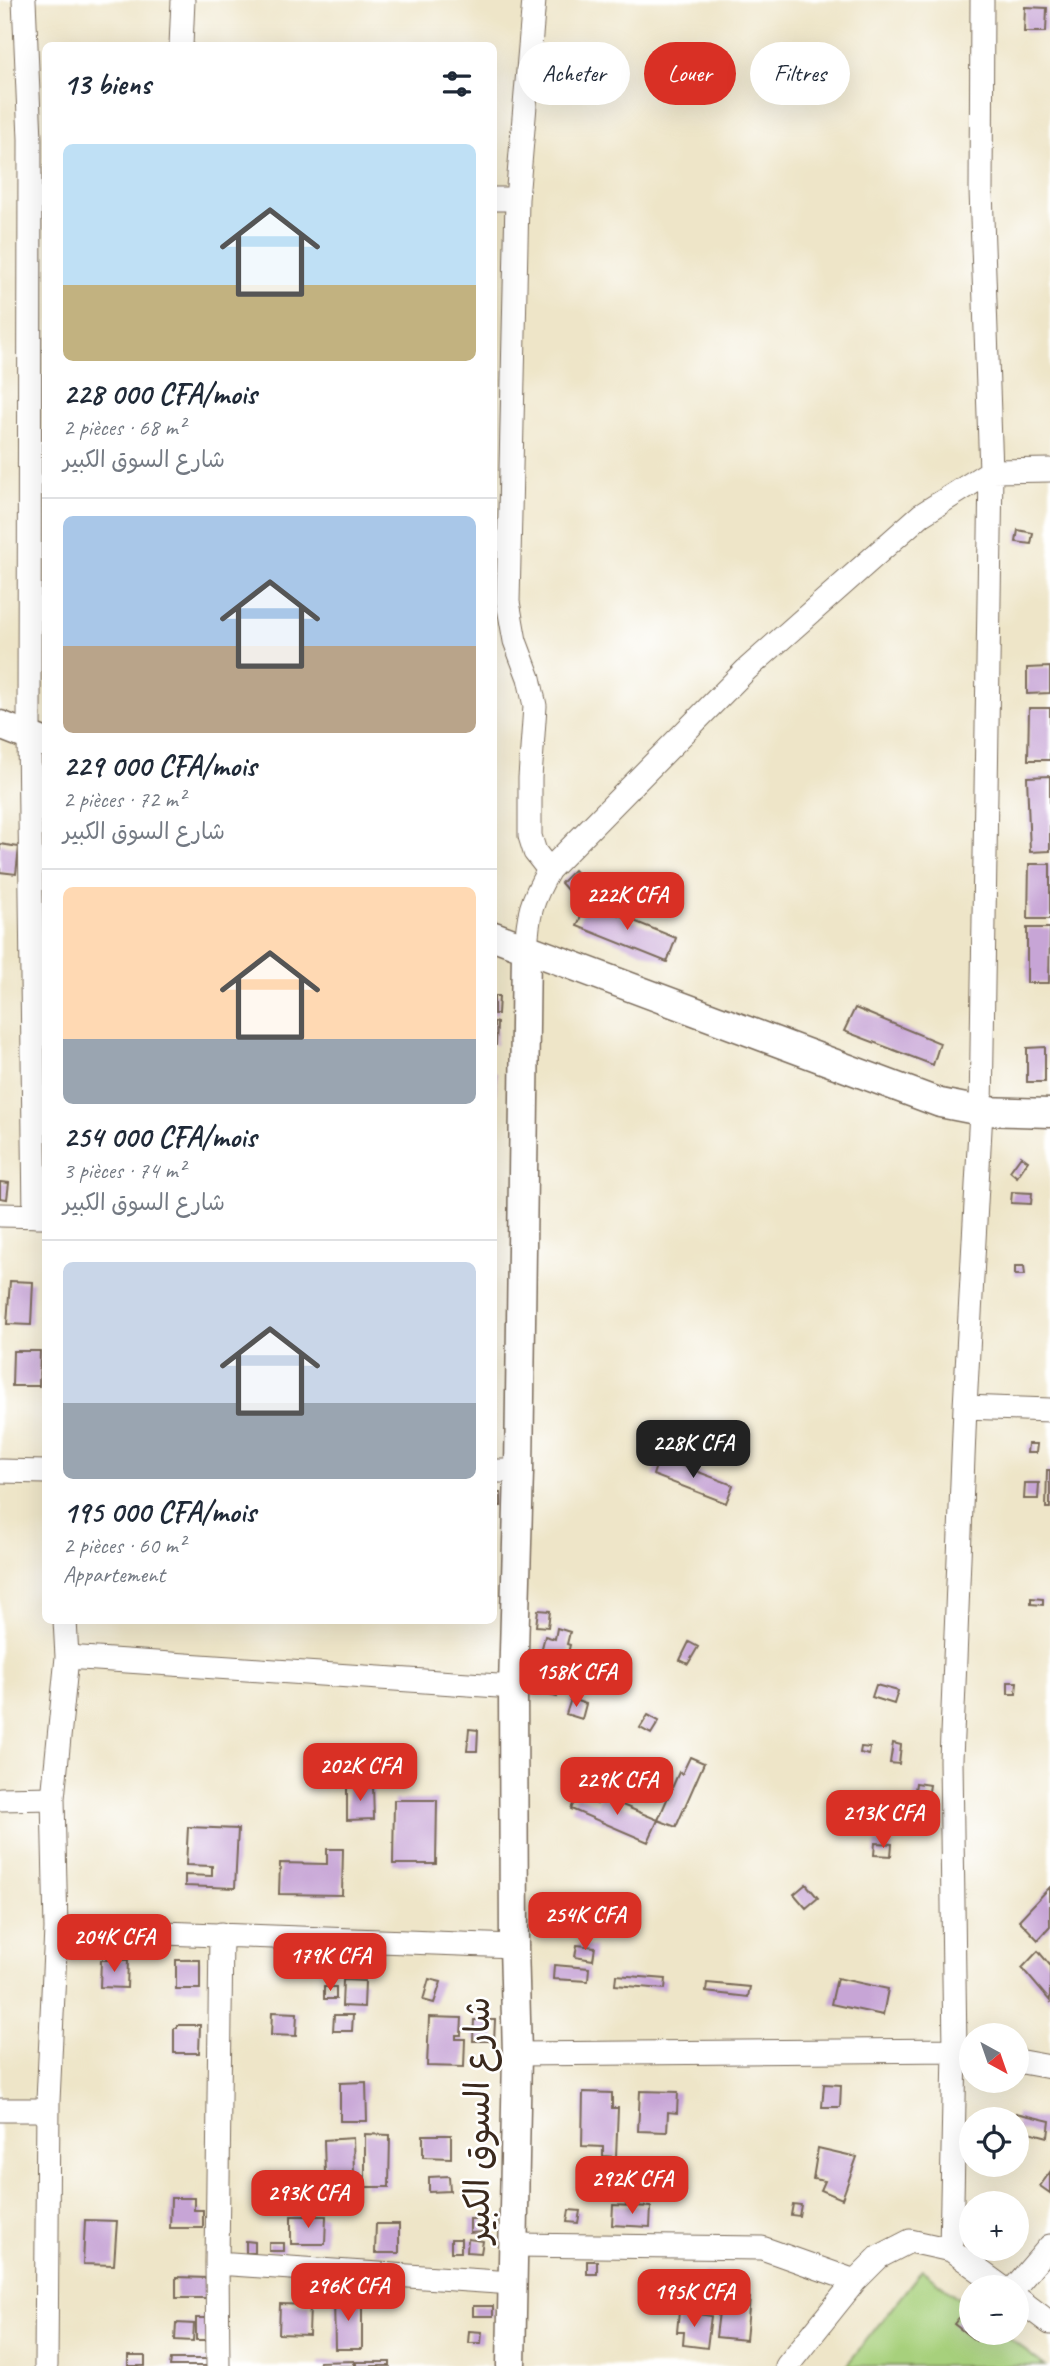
<!DOCTYPE html>
<html lang="fr">
<head>
<meta charset="utf-8">
<style>
  body { margin:0; font-family:Caveat,"Playpen Sans Arabic",sans-serif; background:#f2f2f3; color:#1f2937; height:100vh; display:flex; flex-direction:column; font-size:26px; white-space:nowrap }
  * { box-sizing:border-box; margin:0 }
  p { font-size:23px; color:#747a83 }
  .icon { flex:none; width:38px; height:38px; fill:none; stroke:currentColor; stroke-width:2; stroke-linecap:round; stroke-linejoin:round }
  .map { position:relative; flex:1; overflow:hidden }
  .details { position:absolute; left:42px; top:42px; width:455px; height:1582px; display:flex; flex-direction:column; background:#fff; border-radius:10px; box-shadow:0 7px 28px #0002 }
  .details>* { flex:none }
  .top-card { position:absolute; left:518px; top:42px; width:427px; height:63px; display:flex; gap:14px }
  .needle { width:46px; rotate:140deg }
  .fabs { position:absolute; left:959px; top:2023px; display:grid; gap:14px }
  .fabs a { display:grid; place-items:center; width:70px; height:70px; border-radius:50%; background:#fff; box-shadow:0 7px 28px #0002; font-size:35px }
  .price { position:absolute; translate:-50% -60px; padding:0 16px; border-radius:14px; background:#d93025; color:#fff; font-size:23px; line-height:46px; filter:drop-shadow(0 2px 4px #0008) }
  .price::after { content:''; position:absolute; left:50%; top:42px; width:21px; height:16px; margin-left:-10px; background:inherit; clip-path:polygon(0 0,100% 0,50% 100%) }
  .price.selected { background:#222; color:#fff }
  ul { padding:0; list-style:none }
  li { display:grid; align-content:center; gap:14px; height:371px; padding:0 21px }
  li+li { border-top:2px solid #e0e1e3 }
  li span { display:grid; place-items:center; height:217px; border-radius:10px; color:#555 }
  li>.icon { margin-inline-start:auto }
  span .icon { width:126px; height:126px; fill:#fffc; stroke-width:1 }
  li b { font-size:30px }
  h2 { display:flex; justify-content:space-between; align-items:center; height:84px; padding:0 21px; font-size:30px }
  .pill { padding:0 24px; border-radius:32px; background:#fff; box-shadow:0 7px 28px #0002; font-size:24px; line-height:63px }
  .pill.selected { background:#d93025; color:#fff }
  .map>svg:first-child { display:block }
  .green { fill:#a7d07c; stroke:#717d4d; stroke-width:2 }
  .building { fill:#c7a5d6 }
  .lines { fill:none; stroke-linecap:round; stroke-linejoin:round }
  .minor-casing { stroke:#7a6b5a; stroke-width:25 }
  .tertiary-casing { stroke:#7a6b5a; stroke-width:31 }
  .minor { stroke:#fff; stroke-width:23 }
  .tertiary { stroke:#fff; stroke-width:28 }
  .labels { text-anchor:middle; stroke-width:5; stroke-linejoin:round; paint-order:stroke }
  .street-label { font-size:35px; fill:#3b2a1e; stroke:#fff }
</style>
</head>
<body>
<div class="map">
<svg width="1050" height="2366" viewBox="0 0 1050 2366">
  <rect width="100%" height="100%" fill="#fff"/>
  <filter id="ink" filterUnits="userSpaceOnUse"><feTurbulence type="fractalNoise" baseFrequency=".0143" numOctaves="2"/><feDisplacementMap in="SourceGraphic" scale="14" xChannelSelector="R" yChannelSelector="G"/><feConvolveMatrix kernelMatrix="1 2 1 2 8 2 1 2 1" color-interpolation-filters="sRGB"/></filter>
  <filter id="wash" filterUnits="userSpaceOnUse"><feTurbulence type="fractalNoise" baseFrequency=".00686" numOctaves="4" result="noise"/><feDisplacementMap in="SourceGraphic" scale="28" xChannelSelector="R" yChannelSelector="G"/><feGaussianBlur stdDeviation="1.57" result="paint"/><feColorMatrix in="noise" values="0 0 0 0 0 0 0 0 0 0 0 0 0 0 0 0 0 1.4 0 .05"/><feComposite in="paint" operator="in"/></filter>
  <g filter="url(#wash)">
    <rect width="100%" height="100%" fill="#eee5c8"/>
    <path class="green" d="M 922,2270 L 971,2308 L 971,2333 L 1002,2333 L 1045,2366 L 846,2366 Z"/>
    <g id="blocks">
      <path class="building" d="M 1025,7 L 1047,8 L 1046,32 L 1024,32 Z
        M 1018,530 L 1033,533 L 1031,544 L 1016,542 Z
        M 1050,667 L 1050,693 L 1027,694 L 1027,668 Z
        M 1029,708 L 1050,708 L 1050,760 L 1028,760 Z
        M 1050,776 L 1050,851 L 1030,852 L 1027,777 Z
        M 0,844 L 19,847 L 16,874 L 0,872 Z
        M 1029,864 L 1050,864 L 1050,919 L 1028,919 Z
        M 574,870 L 583,879 L 569,892 L 561,883 Z
        M 587,902 L 676,938 L 667,962 L 577,926 Z
        M 1027,928 L 1050,928 L 1049,983 L 1027,983 Z
        M 494,996 L 499,996 L 498,1014 L 494,1014 Z
        M 855,1008 L 940,1043 L 933,1065 L 844,1031 Z
        M 494,1022 L 497,1023 L 496,1045 L 494,1045 Z
        M 1045,1047 L 1045,1082 L 1027,1082 L 1027,1048 Z
        M 494,1072 L 497,1072 L 496,1094 L 494,1094 Z
        M 1021,1156 L 1028,1161 L 1017,1177 L 1010,1171 Z
        M 0,1182 L 9,1183 L 7,1199 L 0,1198 Z
        M 1012,1192 L 1032,1193 L 1031,1204 L 1011,1203 Z
        M 1015,1266 L 1024,1266 L 1025,1275 L 1015,1275 Z
        M 10,1281 L 33,1282 L 31,1325 L 7,1324 Z
        M 13,1351 L 40,1351 L 39,1386 L 12,1386 Z
        M 1028,1444 L 1037,1444 L 1036,1453 L 1027,1453 Z
        M 659,1457 L 733,1485 L 726,1503 L 653,1475 Z
        M 1047,1470 L 1050,1470 L 1050,1508 L 1046,1508 Z
        M 1025,1483 L 1039,1483 L 1038,1499 L 1024,1499 Z
        M 494,1493 L 501,1493 L 501,1506 L 494,1506 Z
        M 1031,1598 L 1043,1599 L 1043,1605 L 1031,1604 Z
        M 538,1610 L 550,1611 L 548,1627 L 536,1626 Z
        M 557,1628 L 570,1632 L 567,1644 L 570,1645 L 564,1669 L 538,1663 L 545,1636 L 555,1639 Z
        M 689,1642 L 698,1647 L 688,1664 L 680,1660 Z
        M 541,1669 L 564,1673 L 557,1697 L 535,1691 Z
        M 1008,1682 L 1017,1682 L 1016,1694 L 1008,1694 Z
        M 876,1685 L 898,1691 L 894,1704 L 872,1697 Z
        M 571,1699 L 586,1704 L 582,1719 L 566,1714 Z
        M 648,1715 L 659,1721 L 651,1734 L 640,1728 Z
        M 469,1729 L 478,1730 L 477,1751 L 467,1751 Z
        M 893,1743 L 901,1745 L 899,1764 L 890,1763 Z
        M 861,1747 L 870,1748 L 869,1755 L 860,1753 Z
        M 690,1757 L 704,1763 L 676,1827 L 658,1820 L 679,1772 L 682,1774 Z
        M 634,1770 L 656,1781 L 647,1799 L 625,1788 Z
        M 916,1783 L 930,1785 L 924,1821 L 911,1820 Z
        M 373,1785 L 374,1819 L 347,1820 L 347,1786 Z
        M 577,1795 L 597,1804 L 601,1796 L 658,1820 L 648,1842 L 571,1809 Z
        M 394,1800 L 437,1800 L 436,1864 L 393,1864 Z
        M 188,1827 L 238,1829 L 235,1888 L 185,1886 L 185,1875 L 212,1876 L 212,1866 L 186,1865 Z
        M 875,1843 L 892,1844 L 891,1856 L 874,1855 Z
        M 327,1849 L 343,1849 L 342,1895 L 279,1894 L 280,1863 L 327,1864 Z
        M 806,1884 L 818,1898 L 806,1908 L 794,1894 Z
        M 1050,1887 L 1050,1927 L 1038,1940 L 1019,1920 Z
        M 577,1945 L 595,1947 L 593,1960 L 575,1957 Z
        M 1038,1951 L 1050,1965 L 1050,2001 L 1022,1968 Z
        M 101,1960 L 128,1960 L 127,1988 L 100,1987 Z
        M 176,1960 L 200,1960 L 200,1989 L 176,1989 Z
        M 554,1965 L 589,1968 L 588,1981 L 553,1979 Z
        M 616,1975 L 666,1979 L 665,1989 L 615,1985 Z
        M 837,1978 L 888,1989 L 883,2015 L 831,2004 Z
        M 429,1979 L 441,1982 L 434,2003 L 423,2000 Z
        M 343,1980 L 365,1981 L 364,2007 L 342,2006 Z
        M 707,1983 L 750,1987 L 748,1997 L 706,1992 Z
        M 324,1987 L 336,1987 L 336,1999 L 324,1999 Z
        M 272,2012 L 297,2013 L 296,2036 L 271,2035 Z
        M 334,2015 L 353,2015 L 352,2031 L 333,2031 Z
        M 429,2017 L 462,2018 L 461,2035 L 456,2035 L 456,2039 L 465,2039 L 464,2067 L 427,2066 Z
        M 474,2020 L 495,2020 L 494,2041 L 473,2041 Z
        M 177,2025 L 200,2025 L 199,2053 L 174,2053 L 174,2028 L 177,2028 Z
        M 366,2082 L 367,2121 L 340,2121 L 340,2083 Z
        M 824,2084 L 841,2085 L 840,2107 L 822,2107 Z
        M 640,2091 L 678,2092 L 677,2113 L 668,2112 L 667,2132 L 638,2131 Z
        M 583,2092 L 612,2093 L 612,2108 L 618,2108 L 616,2157 L 603,2156 L 603,2147 L 582,2146 Z
        M 1016,2113 L 1050,2121 L 1048,2137 L 1017,2129 Z
        M 365,2134 L 390,2135 L 389,2187 L 365,2187 Z
        M 423,2135 L 451,2135 L 451,2158 L 423,2157 Z
        M 353,2138 L 354,2173 L 325,2174 L 324,2140 Z
        M 818,2148 L 857,2157 L 842,2199 L 821,2190 L 825,2181 L 813,2179 Z
        M 1050,2172 L 1050,2193 L 1040,2186 Z
        M 449,2176 L 450,2191 L 429,2192 L 429,2177 Z
        M 171,2198 L 194,2198 L 194,2210 L 203,2210 L 203,2228 L 170,2228 Z
        M 793,2204 L 801,2205 L 799,2216 L 791,2215 Z
        M 613,2205 L 651,2207 L 650,2227 L 612,2225 Z
        M 569,2210 L 580,2211 L 578,2223 L 567,2222 Z
        M 291,2216 L 326,2216 L 325,2244 L 291,2244 Z
        M 470,2219 L 483,2219 L 484,2232 L 470,2233 Z
        M 85,2220 L 117,2221 L 114,2265 L 83,2264 Z
        M 376,2224 L 399,2224 L 399,2253 L 375,2253 Z
        M 451,2239 L 461,2239 L 461,2252 L 451,2252 Z
        M 468,2239 L 483,2241 L 481,2253 L 467,2252 Z
        M 246,2241 L 255,2242 L 255,2253 L 246,2253 Z
        M 269,2243 L 284,2243 L 284,2251 L 269,2251 Z
        M 587,2261 L 597,2261 L 597,2274 L 587,2274 Z
        M 704,2273 L 719,2274 L 717,2293 L 701,2291 Z
        M 176,2277 L 207,2278 L 206,2298 L 176,2298 Z
        M 350,2283 L 363,2283 L 363,2290 L 350,2290 Z
        M 721,2295 L 750,2298 L 746,2340 L 716,2337 Z
        M 362,2296 L 362,2349 L 335,2349 L 334,2297 Z
        M 280,2304 L 310,2305 L 309,2335 L 279,2334 Z
        M 473,2306 L 493,2306 L 493,2316 L 473,2316 Z
        M 966,2309 L 971,2313 L 971,2333 L 983,2333 L 976,2341 L 954,2324 Z
        M 679,2311 L 711,2316 L 707,2348 L 683,2345 L 684,2332 L 677,2332 Z
        M 196,2318 L 216,2318 L 216,2340 L 196,2340 Z
        M 176,2323 L 194,2324 L 193,2341 L 175,2340 Z
        M 469,2331 L 482,2332 L 481,2343 L 468,2343 Z
        M 128,2356 L 145,2356 L 145,2366 L 128,2366 Z
        M 171,2359 L 207,2359 L 207,2366 L 170,2366 Z
        M 354,2361 L 354,2366 L 319,2366 L 319,2362 Z
        M 356,2362 L 390,2362 L 390,2366 L 356,2366 Z"/>
    </g>
  </g>
  <g filter="url(#ink)">
    <use href="#blocks" fill-opacity="0" stroke="#7a6b5a" stroke-width="2"/>
    <g class="lines">
      <defs>
        <path id="minor" d="M 24,0 L 30,139 L 29,736 L 35,1216
          M 534,0 L 517,199 L 508,602 L 515,641 L 529,678 L 535,706 L 530,778 L 530,836 L 535,852 L 549,870
          M 181,46 L 183,0
          M 494,199 L 517,199
          M 526,950 C 528,914 531,901 549,870 L 746,670 L 921,515 L 991,471 L 1050,470
          M 0,1215 L 46,1216
          M 965,1407 L 1050,1410
          M 0,1471 L 46,1472
          M 494,1471 L 519,1471
          M 67,1657 L 513,1687
          M 0,1799 L 53,1798
          M 56,1929 L 514,1946
          M 517,2054 L 955,2050 L 971,2053
          M 1017,2061 L 1050,2067
          M 0,2110 L 48,2110
          M 514,2245 L 762,2248 L 855,2281
          M 951,2250 L 955,2050 L 951,1760 L 965,1407 L 981,1111 L 991,471 L 981,190 L 982,0
          M 217,2263 L 512,2283
          M 1015,2287 L 1050,2246
          M 1017,2298 L 1050,2323
          M 46,2366 L 48,2101 L 56,1929 L 53,1798 L 67,1657 L 65,1620
          M 218,2366 L 217,2263 L 221,1934
          M 787,2366 L 855,2281 L 879,2257 L 910,2241 L 951,2250 L 1002,2287"/>
        <path id="tertiary" d="M 0,725 L 46,743
          M 494,936 L 940,1103 L 981,1111 L 1050,1113
          M 511,2366 L 517,2054 L 514,1946 L 513,1687 L 519,1471 L 526,950"/>
      </defs>
      <use href="#minor" class="minor-casing"/>
      <use href="#tertiary" class="tertiary-casing"/>
      <use href="#minor" class="minor"/>
      <use href="#tertiary" class="tertiary"/>
    </g>
  </g>
  <g class="labels">
    <g class="street-label">
      <text transform="translate(477 2120) rotate(-90)" y="12">شارع السوق الكبير</text>
    </g>
  </g>
</svg>
<div class="fabs">
<a><svg class="needle" viewBox="-14 -14 28 28"><path d="M0-13l5 13h-10z" fill="#e53935"/><path d="M0 13l5-13h-10z" fill="#747a83"/></svg></a>
<a><svg class="icon" aria-label="locate" viewBox="0 0 24 24"><circle cx="12" cy="12" r="6"/><path d="M12 2v4M12 18v4M2 12h4M18 12h4"/></svg></a>
<a>+</a>
<a>−</a>
</div>
<b class="price" style="left:627px;top:932px">222K CFA</b>
<b class="price selected" style="left:693px;top:1480px">228K CFA</b>
<b class="price" style="left:576px;top:1709px">158K CFA</b>
<b class="price" style="left:360px;top:1803px">202K CFA</b>
<b class="price" style="left:617px;top:1817px">229K CFA</b>
<b class="price" style="left:883px;top:1850px">213K CFA</b>
<b class="price" style="left:585px;top:1952px">254K CFA</b>
<b class="price" style="left:114px;top:1974px">204K CFA</b>
<b class="price" style="left:330px;top:1993px">179K CFA</b>
<b class="price" style="left:632px;top:2216px">292K CFA</b>
<b class="price" style="left:308px;top:2230px">293K CFA</b>
<b class="price" style="left:348px;top:2323px">296K CFA</b>
<b class="price" style="left:694px;top:2329px">195K CFA</b>
<div class="top-card">
<a class="pill">Acheter</a>
<a class="pill selected">Louer</a>
<a class="pill">Filtres</a>
</div>
<section class="details">
<h2>13 biens<svg class="icon" aria-label="filters" viewBox="0 0 24 24"><path d="M4 7h16M4 17h16"/><circle cx="9" cy="7" r="2"/><circle cx="15" cy="17" r="2"/></svg></h2>
<ul>
<li><span style="background:linear-gradient(#bfe0f5 65%,#c2b280 0)"><svg class="icon" aria-label="home" viewBox="0 0 24 24"><path d="M3 11l9-7 9 7M6 9v11h12V9"/></svg></span><div><b>228 000 CFA/mois</b><p>2 pièces · 68 m²</p><p>شارع السوق الكبير</p></div></li>
<li><span style="background:linear-gradient(#a9c7e8 60%,#b9a48a 0)"><svg class="icon" aria-label="home" viewBox="0 0 24 24"><path d="M3 11l9-7 9 7M6 9v11h12V9"/></svg></span><div><b>229 000 CFA/mois</b><p>2 pièces · 72 m²</p><p>شارع السوق الكبير</p></div></li>
<li><span style="background:linear-gradient(#ffd9b3 70%,#9aa5b1 0)"><svg class="icon" aria-label="home" viewBox="0 0 24 24"><path d="M3 11l9-7 9 7M6 9v11h12V9"/></svg></span><div><b>254 000 CFA/mois</b><p>3 pièces · 74 m²</p><p>شارع السوق الكبير</p></div></li>
<li><span style="background:linear-gradient(#c9d6e8 65%,#9aa5b1 0)"><svg class="icon" aria-label="home" viewBox="0 0 24 24"><path d="M3 11l9-7 9 7M6 9v11h12V9"/></svg></span><div><b>195 000 CFA/mois</b><p>2 pièces · 60 m²</p><p>Appartement</p></div></li>
</ul>
</section>
</div>
</body>
</html>
